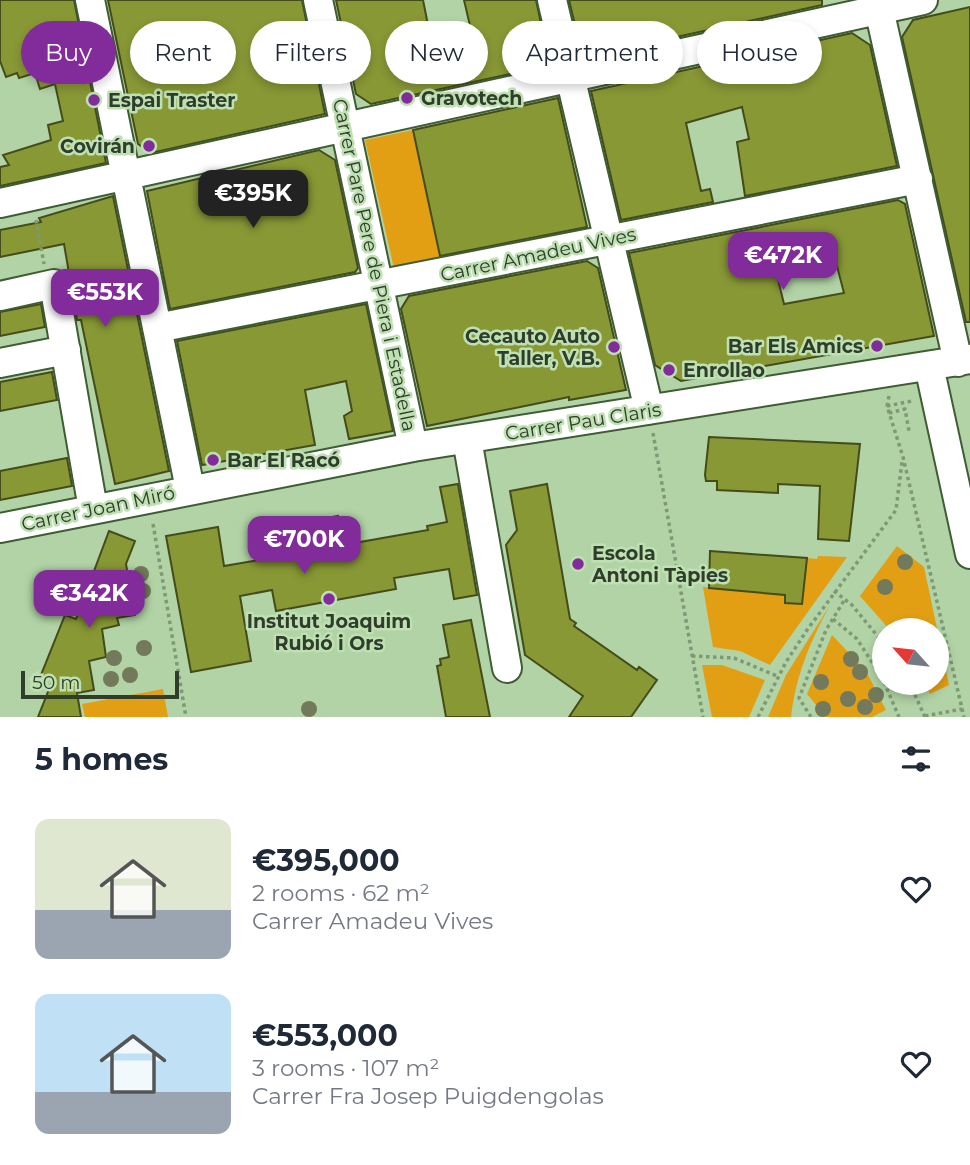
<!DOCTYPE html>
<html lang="en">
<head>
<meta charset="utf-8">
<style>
  body { margin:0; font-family:Montserrat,sans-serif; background:#f2f2f3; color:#1f2937; height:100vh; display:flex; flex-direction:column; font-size:26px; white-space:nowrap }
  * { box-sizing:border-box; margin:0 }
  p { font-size:23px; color:#747a83 }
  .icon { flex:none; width:38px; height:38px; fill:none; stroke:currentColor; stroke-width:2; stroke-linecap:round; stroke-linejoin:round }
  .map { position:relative; height:717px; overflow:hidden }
  .side { display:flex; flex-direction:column; background:#fff; flex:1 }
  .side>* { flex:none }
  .guide { position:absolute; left:21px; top:21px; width:929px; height:63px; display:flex; gap:14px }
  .needle { width:46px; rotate:297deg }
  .buttons { position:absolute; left:872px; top:618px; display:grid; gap:14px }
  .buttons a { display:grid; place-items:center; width:77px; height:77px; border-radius:50%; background:#fff; box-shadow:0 4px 10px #0003; font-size:35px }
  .scale { position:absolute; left:21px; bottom:18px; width:158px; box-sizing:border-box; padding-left:7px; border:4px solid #2f3d2b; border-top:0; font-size:19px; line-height:24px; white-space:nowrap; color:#2f3d2b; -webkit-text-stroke:5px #bee0b2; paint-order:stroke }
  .price { position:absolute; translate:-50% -60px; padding:0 16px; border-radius:14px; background:#812c9a; color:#fff; font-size:23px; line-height:46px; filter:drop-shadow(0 2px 4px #0008) }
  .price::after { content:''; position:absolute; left:50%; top:42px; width:21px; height:16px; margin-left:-10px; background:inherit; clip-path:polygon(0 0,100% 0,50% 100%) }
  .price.on { background:#222; color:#fff }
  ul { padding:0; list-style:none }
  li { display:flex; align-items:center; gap:21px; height:175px; padding:0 35px }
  li span { display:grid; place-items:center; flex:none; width:196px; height:140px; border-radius:14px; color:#555 }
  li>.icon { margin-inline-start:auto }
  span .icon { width:84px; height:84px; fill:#fffc; stroke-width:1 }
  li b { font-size:30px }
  h2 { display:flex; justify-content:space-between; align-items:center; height:84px; padding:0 35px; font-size:30px }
  .chip { padding:0 24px; border-radius:32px; background:#fff; box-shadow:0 4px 10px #0003; font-size:24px; line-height:63px }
  .chip.on { background:#812c9a; color:#fff }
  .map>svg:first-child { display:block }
  .green { fill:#e29f13 }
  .building { fill:#889835; stroke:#444c1a; stroke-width:2; fill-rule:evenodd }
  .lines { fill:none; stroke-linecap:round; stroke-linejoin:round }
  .minor-casing { stroke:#3f5c34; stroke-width:32 }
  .path { stroke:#7f9976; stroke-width:3.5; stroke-dasharray:3.5 3.5; stroke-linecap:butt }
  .minor { stroke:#fff; stroke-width:28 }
  .tree { fill:#727a5b }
  .poi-dot { fill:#812c9a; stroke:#bee0b2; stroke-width:2.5 }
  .labels { text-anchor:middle; stroke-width:5; stroke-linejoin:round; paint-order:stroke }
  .poi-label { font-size:19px; font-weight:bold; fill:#2f3d2b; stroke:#bee0b2; text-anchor:start }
  .street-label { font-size:19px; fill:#2f3d2b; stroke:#bee0b2 }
</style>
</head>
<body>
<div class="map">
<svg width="970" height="717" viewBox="0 0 970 717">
  <rect width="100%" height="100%" fill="#b1d3a5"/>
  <path class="green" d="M 413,130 L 441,263 L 395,273 L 365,140 Z
    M 897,546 L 924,567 L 949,685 L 930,694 L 924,683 L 936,682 L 936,630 L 890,630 L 860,596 Z
    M 818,556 L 847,557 L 770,665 L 740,651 L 713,647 L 703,587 L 785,595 L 785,603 L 802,604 L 807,558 L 817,559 Z
    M 830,605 C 810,642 796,675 791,717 L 768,717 L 786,675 Z
    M 832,635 L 866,671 L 886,710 L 872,717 L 826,717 L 807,694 Z
    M 702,665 L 722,665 L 765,680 L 749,717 L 712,717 Z
    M 163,689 L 168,717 L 85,717 L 82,704 Z"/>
  <path class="building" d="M 0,0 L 74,0 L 106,163 L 0,186 L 0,167 L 9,165 L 3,155 L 51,140 L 48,125 L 63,121 L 55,84 L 40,89 L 35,73 L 19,78 L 17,73 L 6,77 L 0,61 Z
    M 108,0 L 302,0 L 325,114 L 151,153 L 138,144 Z
    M 336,0 L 423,0 L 431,40 L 471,30 L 464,0 L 536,0 L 547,52 L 542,67 L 371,104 L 356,94 Z
    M 569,0 L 822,0 L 822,5 L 590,56 L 581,50 Z
    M 970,7 L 970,322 L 966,322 L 902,37 L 913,20 Z
    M 852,33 L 870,45 L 897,166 L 745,196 L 737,142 L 749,139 L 742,107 L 686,123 L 701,191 L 710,189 L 713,202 L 621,220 L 591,91 Z
    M 558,98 L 587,227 L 440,256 L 413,130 Z
    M 319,150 L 335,160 L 358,268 L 355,272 L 170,309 L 147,191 Z
    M 113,196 L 169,471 L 115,484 L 81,320 L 77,320 L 64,244 L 0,257 L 0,230 L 41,222 L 39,218 Z
    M 898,200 L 905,204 L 934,336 L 681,381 L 655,365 L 629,253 ZM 833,251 L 844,293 L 784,304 L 774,263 Z
    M 587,261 L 598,268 L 626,390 L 569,400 L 569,397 L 427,426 L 401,309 L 409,296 Z
    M 41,304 L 45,327 L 0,336 L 0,312 Z
    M 366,304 L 393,431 L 349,439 L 344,416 L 352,411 L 346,381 L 305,390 L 315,445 L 202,465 L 177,341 Z
    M 52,372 L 57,400 L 0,411 L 0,382 Z
    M 709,437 L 860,444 L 849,541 L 818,539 L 820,486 L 778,484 L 778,493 L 717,490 L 717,481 L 706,481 L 705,475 Z
    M 67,458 L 72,486 L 0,500 L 0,471 Z
    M 458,484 L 477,595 L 454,599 L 449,569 L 394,578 L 396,589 L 276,611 L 272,590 L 240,596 L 251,661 L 191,672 L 166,536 L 218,527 L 224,566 L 299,553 L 294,524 L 338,516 L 343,545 L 428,530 L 427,526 L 447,522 L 440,487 Z
    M 547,484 L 570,619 L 576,623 L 574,626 L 637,670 L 639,667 L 657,680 L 631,717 L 569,717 L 583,696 L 525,655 L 506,545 L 517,530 L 510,491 Z
    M 109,531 L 135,541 L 126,564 L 135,615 L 117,618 L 119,625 L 102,629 L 106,657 L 89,661 L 94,690 L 77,693 L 81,717 L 38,717 L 53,679 L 41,675 L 65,615 L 76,619 Z
    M 710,551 L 807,558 L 802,604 L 785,603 L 785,595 L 709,588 Z
    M 471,620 L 490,717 L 446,717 L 437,666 L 441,665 L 440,659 L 449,657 L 443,625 Z"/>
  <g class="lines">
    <defs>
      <path id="minor" d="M 90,0 L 190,489
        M 318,0 L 413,447
        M 552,0 L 649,410
        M 877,0 L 958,362
        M 0,203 L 923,0
        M 0,296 L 54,284 L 93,509
        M 157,328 L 918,179
        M 0,363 L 66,350
        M 929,366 L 970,554
        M 467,439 L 507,668
        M 0,528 L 413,447 L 970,359"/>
    </defs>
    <use href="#minor" class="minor-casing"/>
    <path class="path" d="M 36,220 L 44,264
      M 889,396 L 887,406 L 903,457 L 964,717
      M 887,406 L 912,401
      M 889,413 L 905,409 L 909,431
      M 653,433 L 703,717
      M 153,524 L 186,717
      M 834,591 L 852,605 L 884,644
      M 833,619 L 857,639 L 884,681
      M 692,656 L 734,658 L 777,676
      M 884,682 L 899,717
      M 909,682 L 925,717
      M 925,716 L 962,709
      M 758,717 L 786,662 L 807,630 L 896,510 L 902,462
      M 811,717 L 799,698 L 826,630 L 845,599"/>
    <use href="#minor" class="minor"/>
  </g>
  <g class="tree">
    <circle cx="905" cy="562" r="8"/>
    <circle cx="141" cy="574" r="8"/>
    <circle cx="885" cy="587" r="8"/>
    <circle cx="143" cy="591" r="8"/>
    <circle cx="144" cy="648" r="8"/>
    <circle cx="114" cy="658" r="8"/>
    <circle cx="851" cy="659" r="8"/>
    <circle cx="860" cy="672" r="8"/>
    <circle cx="130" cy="675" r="8"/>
    <circle cx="111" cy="679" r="8"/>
    <circle cx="821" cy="682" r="8"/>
    <circle cx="876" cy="695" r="8"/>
    <circle cx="848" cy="699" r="8"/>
    <circle cx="865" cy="707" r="8"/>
    <circle cx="309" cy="709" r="8"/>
    <circle cx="823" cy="709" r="8"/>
  </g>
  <g class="poi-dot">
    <circle cx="407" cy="98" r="7"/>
    <circle cx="94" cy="100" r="7"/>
    <circle cx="149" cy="146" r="7"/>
    <circle cx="877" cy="346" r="7"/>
    <circle cx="614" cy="347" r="7"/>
    <circle cx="669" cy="370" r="7"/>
    <circle cx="213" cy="460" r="7"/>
    <circle cx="578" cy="564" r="7"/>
    <circle cx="329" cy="599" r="7"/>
  </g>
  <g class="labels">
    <g class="poi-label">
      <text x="421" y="105">Gravotech</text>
      <text x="108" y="107">Espai Traster</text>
      <text x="135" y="153" text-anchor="end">Covirán</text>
      <text x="600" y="343" text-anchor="end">Cecauto Auto<tspan x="600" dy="22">Taller, V.B.</tspan></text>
      <text x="863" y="353" text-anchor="end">Bar Els Amics</text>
      <text x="683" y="377">Enrollao</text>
      <text x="227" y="467">Bar El Racó</text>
      <text x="592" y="560">Escola<tspan x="592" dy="22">Antoni Tàpies</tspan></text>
      <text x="329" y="628" text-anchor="middle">Institut Joaquim<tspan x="329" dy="22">Rubió i Ors</tspan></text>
    </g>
    <g class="street-label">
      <text transform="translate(538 254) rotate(-12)" y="7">Carrer Amadeu Vives</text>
      <text transform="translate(375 265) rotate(78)" y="7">Carrer Pare Pere de Piera i Estadella</text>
      <text transform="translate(583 421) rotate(-9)" y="7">Carrer Pau Claris</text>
      <text transform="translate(98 508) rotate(-12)" y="7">Carrer Joan Miró</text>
    </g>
  </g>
</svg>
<div class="buttons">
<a><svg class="needle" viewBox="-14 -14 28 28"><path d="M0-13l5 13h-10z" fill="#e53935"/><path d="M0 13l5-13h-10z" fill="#747a83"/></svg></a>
</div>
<div class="scale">50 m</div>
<b class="price on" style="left:253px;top:230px">€395K</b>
<b class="price" style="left:783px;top:292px">€472K</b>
<b class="price" style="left:105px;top:329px">€553K</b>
<b class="price" style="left:304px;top:576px">€700K</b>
<b class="price" style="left:89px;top:630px">€342K</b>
<div class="guide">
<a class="chip on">Buy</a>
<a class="chip">Rent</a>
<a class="chip">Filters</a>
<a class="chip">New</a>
<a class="chip">Apartment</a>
<a class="chip">House</a>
</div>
</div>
<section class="side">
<h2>5 homes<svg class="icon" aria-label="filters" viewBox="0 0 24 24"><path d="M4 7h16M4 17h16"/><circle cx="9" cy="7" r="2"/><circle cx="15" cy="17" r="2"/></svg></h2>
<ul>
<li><span style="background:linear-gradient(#dfe7d0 65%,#9aa5b1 0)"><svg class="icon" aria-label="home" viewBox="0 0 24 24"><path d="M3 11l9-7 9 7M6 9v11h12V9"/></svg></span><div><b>€395,000</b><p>2 rooms · 62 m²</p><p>Carrer Amadeu Vives</p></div><svg class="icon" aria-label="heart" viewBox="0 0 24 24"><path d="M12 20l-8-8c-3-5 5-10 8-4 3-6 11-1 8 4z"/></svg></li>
<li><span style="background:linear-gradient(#bfe0f5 70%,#9aa5b1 0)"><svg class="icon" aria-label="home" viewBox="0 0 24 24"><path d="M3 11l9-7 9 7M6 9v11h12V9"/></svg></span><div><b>€553,000</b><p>3 rooms · 107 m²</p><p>Carrer Fra Josep Puigdengolas</p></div><svg class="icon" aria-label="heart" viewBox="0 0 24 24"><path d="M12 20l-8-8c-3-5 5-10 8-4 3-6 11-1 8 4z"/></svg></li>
</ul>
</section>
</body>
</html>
